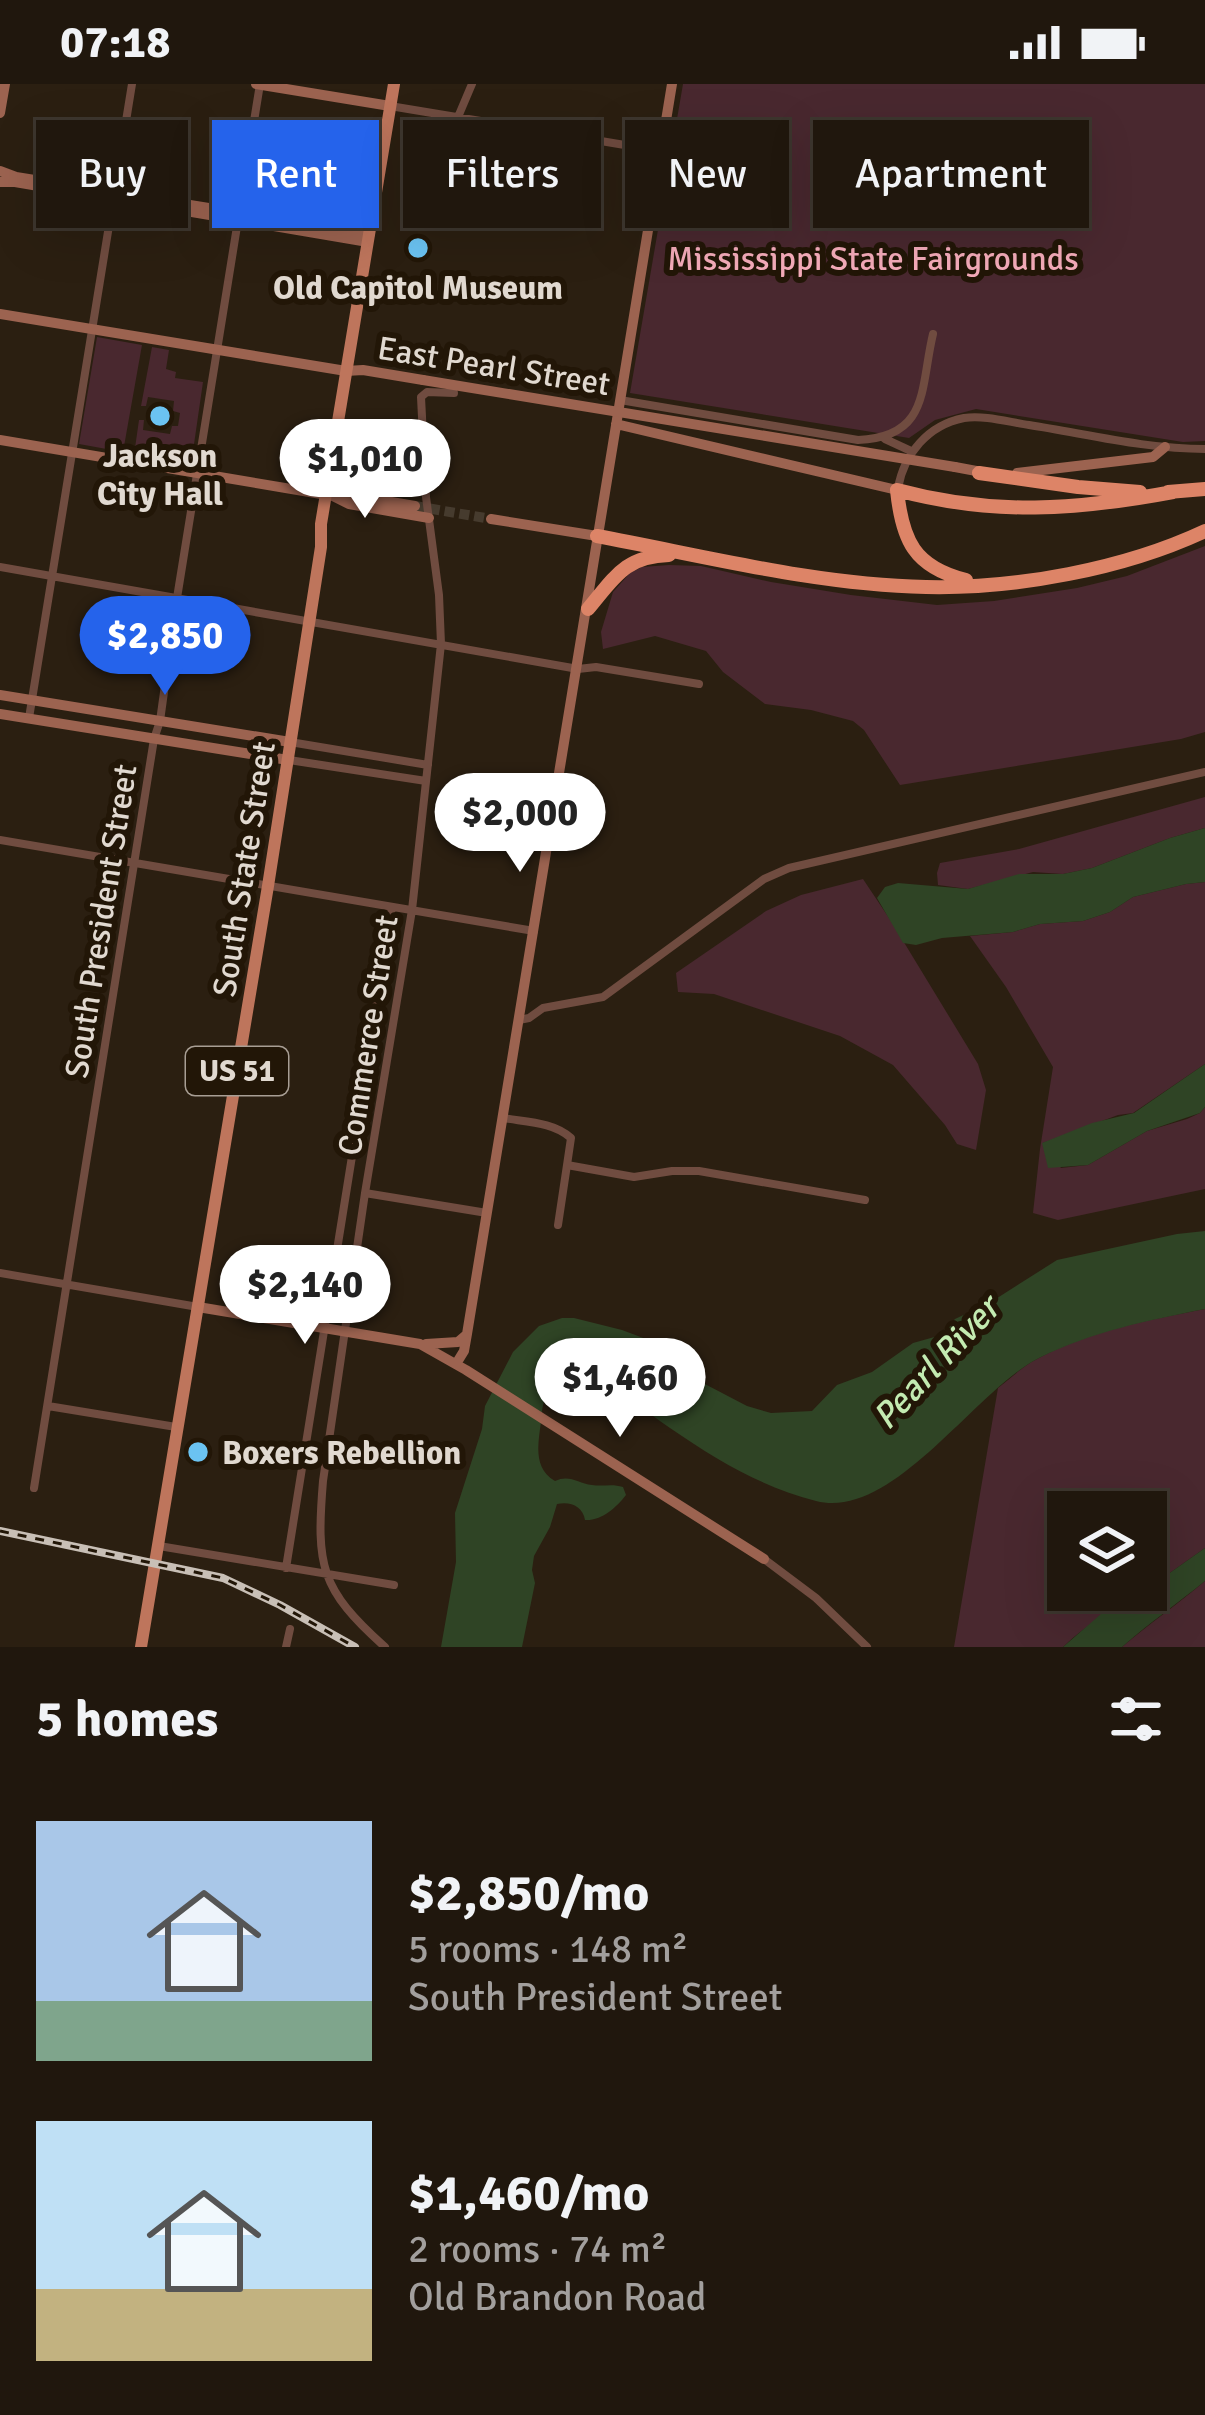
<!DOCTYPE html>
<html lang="en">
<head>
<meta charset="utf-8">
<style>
  body { margin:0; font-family:Signika,sans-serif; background:#282016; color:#f1f3f6; height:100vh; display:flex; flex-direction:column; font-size:45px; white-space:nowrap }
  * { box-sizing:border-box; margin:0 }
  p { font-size:39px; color:#a29f9d }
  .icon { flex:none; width:66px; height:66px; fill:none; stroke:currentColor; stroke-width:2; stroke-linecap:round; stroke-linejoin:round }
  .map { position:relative; height:1563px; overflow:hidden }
  .panel { display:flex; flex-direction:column; background:#20170d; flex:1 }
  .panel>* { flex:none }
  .hud { position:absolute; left:36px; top:36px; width:1134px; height:108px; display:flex; gap:24px }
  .tools { position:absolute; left:1047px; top:1407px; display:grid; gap:24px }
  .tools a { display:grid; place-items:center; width:120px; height:120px; border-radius:0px; background:#20170d; box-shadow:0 12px 48px #0002,0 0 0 3px #3d362e; font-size:60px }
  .price { position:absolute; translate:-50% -102px; padding:0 27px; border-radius:42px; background:#fff; color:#222; font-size:39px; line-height:78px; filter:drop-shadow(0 3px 6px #0008) }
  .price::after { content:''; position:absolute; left:50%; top:72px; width:36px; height:27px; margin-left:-18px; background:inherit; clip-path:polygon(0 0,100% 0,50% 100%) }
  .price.active { background:#2563eb; color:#fff }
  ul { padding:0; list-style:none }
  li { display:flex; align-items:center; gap:36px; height:300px; padding:0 36px }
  li span { display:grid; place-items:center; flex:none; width:336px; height:240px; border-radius:0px; color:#555 }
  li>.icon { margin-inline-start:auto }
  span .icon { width:144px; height:144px; fill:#fffc; stroke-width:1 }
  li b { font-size:51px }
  h2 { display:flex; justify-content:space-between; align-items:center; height:144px; padding:0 36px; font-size:51px }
  .tag { padding:0 42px; border-radius:0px; background:#20170d; box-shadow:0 12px 48px #0002,0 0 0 3px #3d362e; font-size:42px; line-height:108px }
  .tag.active { background:#2563eb; color:#fff }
  .status { display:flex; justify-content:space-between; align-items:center; height:84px; padding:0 60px; background:#20170d; direction:ltr }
  .status svg { height:33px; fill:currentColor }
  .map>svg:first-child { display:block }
  .green { fill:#49282f }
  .water { fill:#2f4425 }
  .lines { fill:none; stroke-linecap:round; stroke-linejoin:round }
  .secondary-tunnel { stroke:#463b2e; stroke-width:10; stroke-dasharray:10 5; stroke-linecap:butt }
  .street { stroke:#704c40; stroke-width:8 }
  .secondary { stroke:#9c6350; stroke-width:10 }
  .primary { stroke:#be755c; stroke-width:12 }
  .highway { stroke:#dd8467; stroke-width:14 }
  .rail-casing { stroke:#c8bfb6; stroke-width:8 }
  .rail { stroke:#221607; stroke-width:3; stroke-dasharray:9; stroke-linecap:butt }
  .secondary-bridge { stroke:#9c6350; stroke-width:10 }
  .poi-dot { fill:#6bc3f2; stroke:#221607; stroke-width:4.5 }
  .labels { text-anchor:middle; stroke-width:12; stroke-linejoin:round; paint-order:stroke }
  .shield { fill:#221607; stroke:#a89e94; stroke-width:3 }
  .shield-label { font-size:30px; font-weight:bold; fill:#e1d9d0 }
  .park-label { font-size:33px; fill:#f4abb9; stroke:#221607 }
  .poi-label { font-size:33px; font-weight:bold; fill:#e1d9d0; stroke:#221607 }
  .street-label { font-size:33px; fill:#e1d9d0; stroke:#221607 }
  .water-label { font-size:36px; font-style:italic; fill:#c3ebb1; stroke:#221607 }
</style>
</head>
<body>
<div class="status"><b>07:18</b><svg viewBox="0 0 49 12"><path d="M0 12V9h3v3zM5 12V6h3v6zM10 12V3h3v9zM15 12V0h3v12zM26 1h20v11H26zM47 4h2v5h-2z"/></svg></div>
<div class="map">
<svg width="1205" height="1563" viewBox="0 0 1205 1563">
  <rect width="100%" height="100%" fill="#2b1f11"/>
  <path class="green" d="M 683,0 L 1205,0 L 1205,357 L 1183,358 L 976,325 L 935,336 L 909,354 L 630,309 Z
    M 97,253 L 142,261 L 123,368 L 79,360 Z
    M 152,263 L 169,266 L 166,285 L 176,288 L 175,294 L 203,298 L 192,374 L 135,364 L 139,336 L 144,336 L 143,346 L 170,350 L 172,342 L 178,342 L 180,329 L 173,327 L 174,317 L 148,313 L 146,322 L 141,322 Z
    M 1205,462 L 1205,648 L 1181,655 L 900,701 L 864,646 L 853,637 L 811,626 L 765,620 L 723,588 L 706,567 L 655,552 L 603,565 L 601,548 L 613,508 L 630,489 L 642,483 L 669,481 L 701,482 L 771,498 L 851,511 L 937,521 L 994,517 L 1077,504 L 1127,492 Z
    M 1205,713 L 1205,744 L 1170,754 L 1092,784 L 1063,790 L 1033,788 L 968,805 L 938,801 L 937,789 L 940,779 L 1019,765 Z
    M 863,795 L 891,837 L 978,980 L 986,1006 L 976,1066 L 957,1060 L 945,1041 L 893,981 L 840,952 L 714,910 L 678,908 L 676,889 L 766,827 L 801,811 Z
    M 1205,798 L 1205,980 L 1133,1029 L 1118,1031 L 1043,1059 L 1061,1084 L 1088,1081 L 1147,1047 L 1187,1035 L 1200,1029 L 1205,1023 L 1205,1105 L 1058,1136 L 1033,1129 L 1040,1065 L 1053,983 L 1006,903 L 970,852 L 1013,848 L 1040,840 L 1083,837 L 1110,828 L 1133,813 L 1186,800 Z
    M 1205,1225 L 1205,1464 L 1164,1493 L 1146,1498 L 1146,1428 L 1068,1428 L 1068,1506 L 1143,1506 C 1115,1526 1087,1539 1063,1563 L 954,1563 L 998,1304 C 1011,1294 1023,1282 1037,1275 C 1088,1247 1149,1236 1205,1225 Z
    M 1205,1497 L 1205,1563 L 1122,1563 C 1149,1540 1178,1520 1205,1497 Z"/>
  <path class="water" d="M 1205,744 L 1205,798 L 1186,800 L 1133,813 L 1110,828 L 1083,837 L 1040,840 L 1013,848 L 942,854 L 916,861 L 903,859 L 877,814 L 885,803 L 898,799 L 968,805 L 1019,790 L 1063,790 L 1092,784 L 1170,754 Z
    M 1205,980 L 1205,1023 L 1200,1029 L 1147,1047 L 1088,1081 L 1048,1084 L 1042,1059 L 1092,1039 L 1134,1029 Z
    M 1205,1147 L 1205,1225 C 1149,1236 1091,1248 1039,1274 C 975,1306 893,1437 816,1417 C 760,1402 718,1377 670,1344 C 648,1329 626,1310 602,1299 C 585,1295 560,1295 548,1310 C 542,1318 542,1328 541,1338 C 538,1360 533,1384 555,1397 C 569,1390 578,1399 592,1401 C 604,1403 611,1399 623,1403 L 626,1411 C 616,1424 601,1437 585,1436 C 583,1422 570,1417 557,1420 L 550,1443 L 534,1472 L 532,1486 L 535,1499 L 522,1563 L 441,1563 L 456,1478 L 455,1429 L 482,1345 L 485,1322 L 513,1268 L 539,1242 L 562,1234 L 574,1234 L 622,1246 L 654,1258 L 701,1298 L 747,1322 L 771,1329 L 812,1327 L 837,1301 L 872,1288 L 913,1259 L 938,1252 L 955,1235 L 991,1218 L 1057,1176 L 1177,1150 Z
    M 1205,1464 L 1205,1497 C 1178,1519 1148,1540 1122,1563 L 1063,1563 L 1101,1530 L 1121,1523 L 1146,1506 L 1146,1498 L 1164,1493 Z"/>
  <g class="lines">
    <path class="secondary-tunnel" d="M 415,422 L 491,435"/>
    <path class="street" d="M 390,22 L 661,67
      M 458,33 L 472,0
      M 620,316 L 858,356 C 930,353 920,304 933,250
      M 885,355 L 911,367
      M 898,404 C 904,370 928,341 964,334 C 985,331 1008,338 1029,341 C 1087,350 1146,365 1205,365
      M 0,483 L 578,585 L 596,583 L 699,600
      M 29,634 L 132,0
      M 290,658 L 428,681
      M 289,676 L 426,697
      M 0,756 L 534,847
      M 519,936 L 529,934 L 543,924 L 603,913 L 764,795 L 789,784 L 1205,688
      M 503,1034 C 526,1038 554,1038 571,1054 L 567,1081 L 634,1093 L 672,1087 L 699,1087 L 865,1116
      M 365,1109 L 487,1129
      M 558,1141 L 567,1081
      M 0,1189 L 198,1223
      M 48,1322 L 176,1343
      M 34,1404 L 154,655 L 160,637 L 177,514 L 260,0
      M 159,1462 L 394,1501
      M 764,1475 L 816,1514 L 867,1563
      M 286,1484 L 392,823
      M 286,1563 L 290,1545
      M 385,1563 C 320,1505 316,1482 323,1397 L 365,1109 L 412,826 L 441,560 L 439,511 L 426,413 L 421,313 L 427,308 L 454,309"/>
    <path class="secondary" d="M 256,0 L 390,22
      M 0,29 L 5,0
      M 0,87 L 16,93 L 370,150
      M 0,98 L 15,98 L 368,158
      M 0,230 L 346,287 L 363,286 L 423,296
      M 616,340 L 897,406
      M 0,356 L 333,412 L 344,410 L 415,422
      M 955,383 L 987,389
      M 1017,389 L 1153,373 L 1165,363
      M 333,412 L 349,420 L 429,434
      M 491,435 L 597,452
      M 0,611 L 290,658
      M 0,630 L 288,676
      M 198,1223 L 420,1260 L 466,1286 L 764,1475
      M 426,1260 L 458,1258 L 465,1252
      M 456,1280 L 464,1267 L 467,1250 L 672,0"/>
    <path class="primary" d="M 141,1563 L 268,802 L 321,463 L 321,440 L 394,0"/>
    <path class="highway" d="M 979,389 L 1078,403 L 1140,408
      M 1168,408 L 1205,405
      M 597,452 C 705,472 816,501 926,503 C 1016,505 1124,485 1205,447
      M 966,496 C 914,483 902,456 897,406 C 993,432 1077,426 1173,408
      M 588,525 C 614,494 625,472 669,471"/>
    <defs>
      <path id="rail" d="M 0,1447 L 223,1494 L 280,1521 L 355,1563"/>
    </defs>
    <use href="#rail" class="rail-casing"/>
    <use href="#rail" class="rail"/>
    <path class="secondary-bridge" d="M 423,296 L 955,383"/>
  </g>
  <g class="poi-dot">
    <circle cx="418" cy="164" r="12"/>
    <circle cx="160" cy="332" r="12"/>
    <circle cx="198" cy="1368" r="12"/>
  </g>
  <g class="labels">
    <rect class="shield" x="186" y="963" width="102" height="48" rx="9"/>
    <g class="shield-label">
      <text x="237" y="997">US 51</text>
    </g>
    <g class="park-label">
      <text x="873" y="186">Mississippi State Fairgrounds</text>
    </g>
    <g class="poi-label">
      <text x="418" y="215">Old Capitol Museum</text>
      <text x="160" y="383">Jackson<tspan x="160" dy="38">City Hall</tspan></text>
      <text x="222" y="1380" text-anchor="start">Boxers Rebellion</text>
    </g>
    <g class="street-label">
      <text transform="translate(494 281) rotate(9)" y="12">East Pearl Street</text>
      <text transform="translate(243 785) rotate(-81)" y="12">South State Street</text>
      <text transform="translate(100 837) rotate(-81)" y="12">South President Street</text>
      <text transform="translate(367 951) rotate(-81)" y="12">Commerce Street</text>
    </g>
    <g class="water-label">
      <text transform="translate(935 1278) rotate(-47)" y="13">Pearl River</text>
    </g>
  </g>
</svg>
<div class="tools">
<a><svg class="icon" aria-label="layers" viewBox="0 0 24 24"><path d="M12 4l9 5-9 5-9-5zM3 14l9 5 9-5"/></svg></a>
</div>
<b class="price" style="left:365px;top:437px">$1,010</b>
<b class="price active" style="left:165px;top:614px">$2,850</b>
<b class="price" style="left:520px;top:791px">$2,000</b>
<b class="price" style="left:305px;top:1263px">$2,140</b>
<b class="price" style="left:620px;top:1356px">$1,460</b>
<div class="hud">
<a class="tag">Buy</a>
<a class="tag active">Rent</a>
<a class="tag">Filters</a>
<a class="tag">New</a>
<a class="tag">Apartment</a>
</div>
</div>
<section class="panel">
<h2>5 homes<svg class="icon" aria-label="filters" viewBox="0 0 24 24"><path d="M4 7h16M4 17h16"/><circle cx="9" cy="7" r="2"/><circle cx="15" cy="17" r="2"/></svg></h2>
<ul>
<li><span style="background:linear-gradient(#a9c7e8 75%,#7fa58c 0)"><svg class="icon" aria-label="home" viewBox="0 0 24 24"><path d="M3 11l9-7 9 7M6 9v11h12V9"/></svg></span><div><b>$2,850/mo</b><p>5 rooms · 148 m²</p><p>South President Street</p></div></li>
<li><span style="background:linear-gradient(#bfe0f5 70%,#c2b280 0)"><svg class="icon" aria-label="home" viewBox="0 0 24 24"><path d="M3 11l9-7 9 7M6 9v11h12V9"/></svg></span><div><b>$1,460/mo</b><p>2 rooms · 74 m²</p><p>Old Brandon Road</p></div></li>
</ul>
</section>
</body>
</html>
